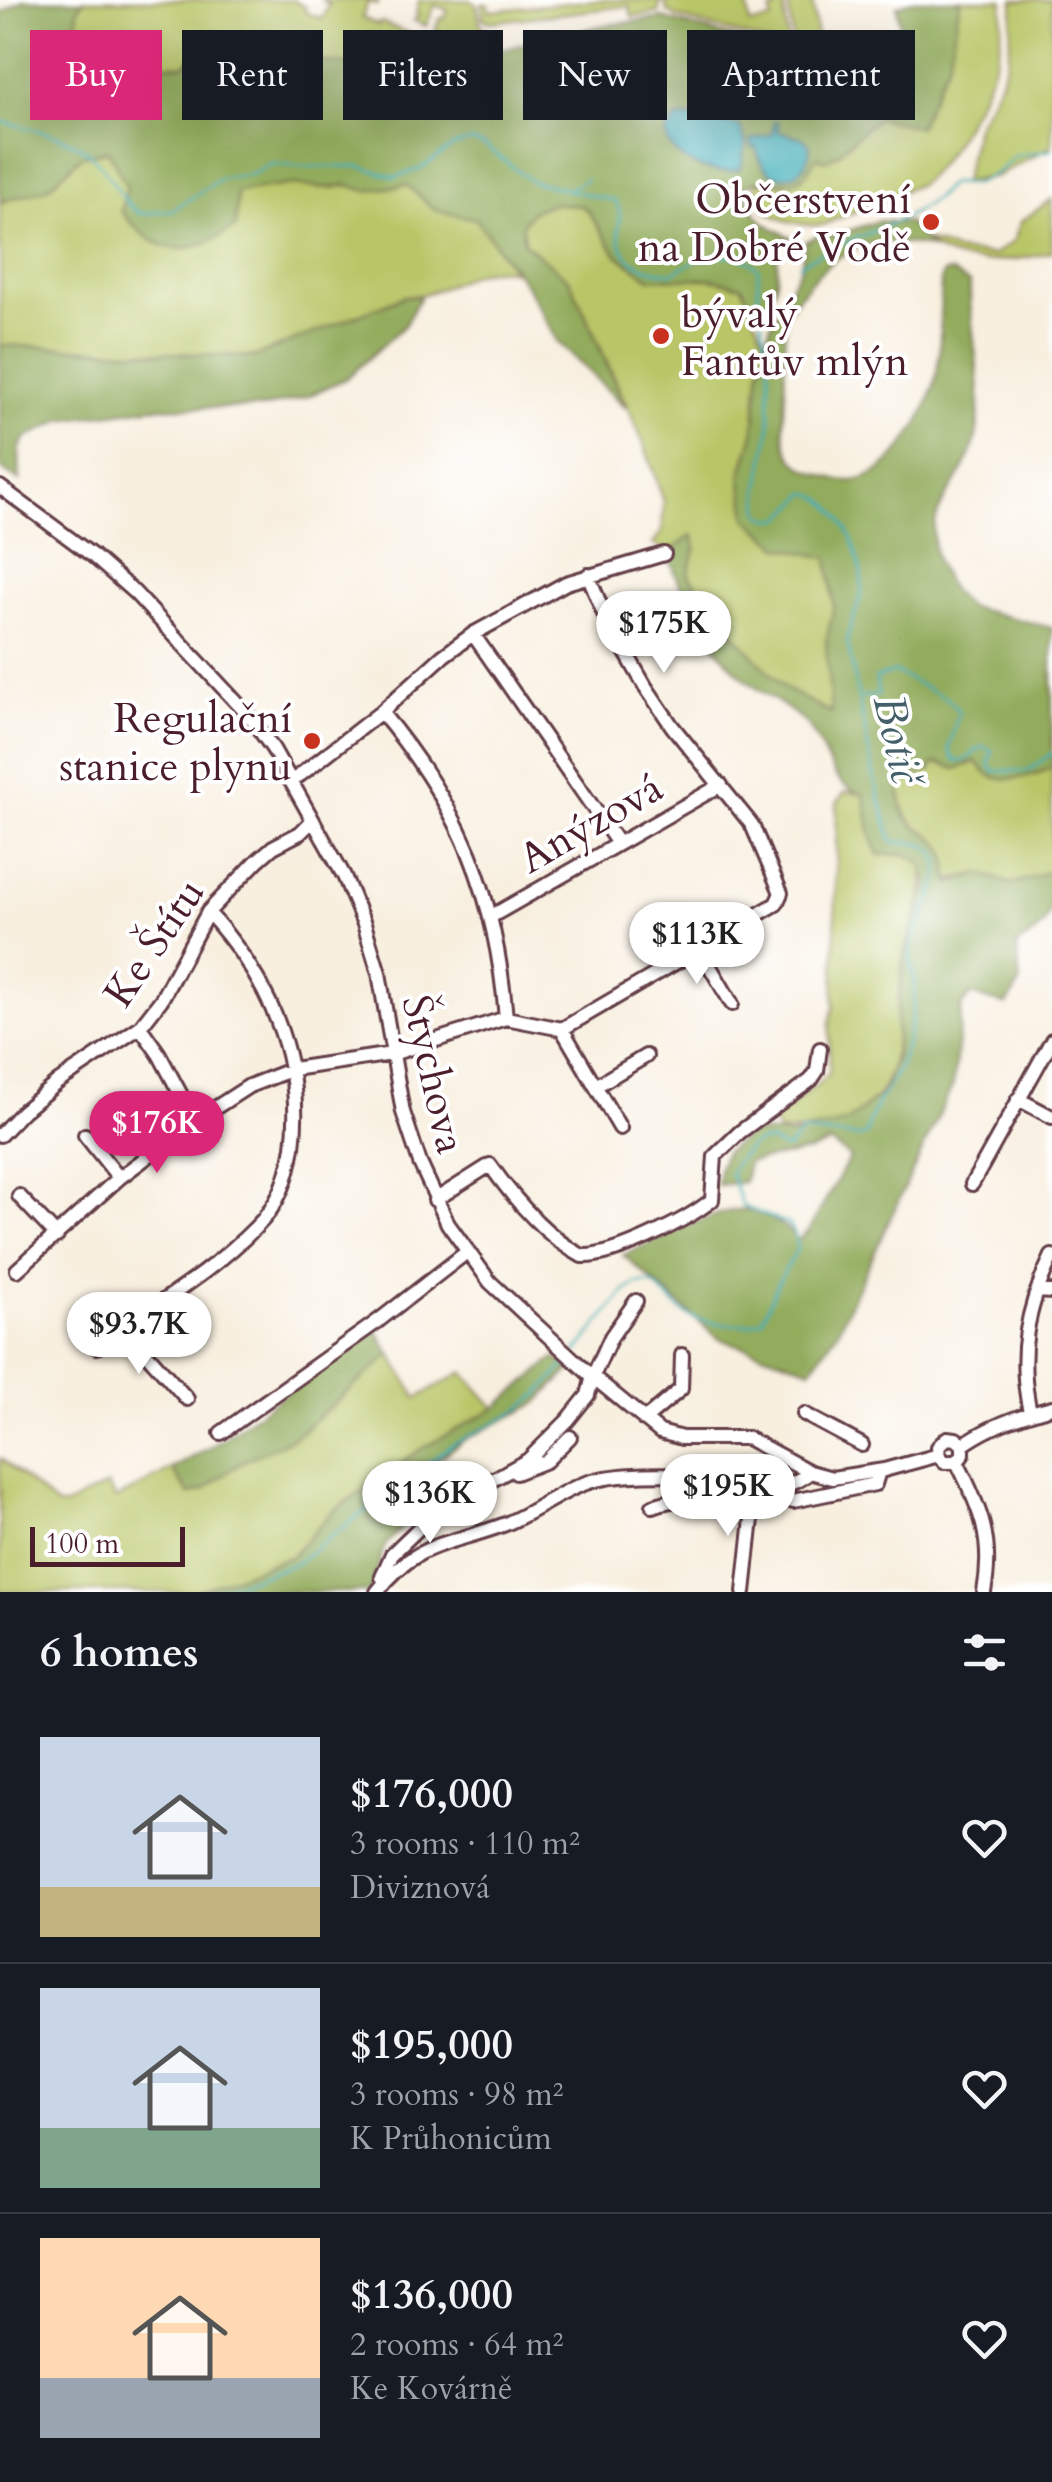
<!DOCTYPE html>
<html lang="en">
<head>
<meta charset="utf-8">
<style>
  body { margin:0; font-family:Cardo,serif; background:#242831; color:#f1f3f6; height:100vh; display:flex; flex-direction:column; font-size:38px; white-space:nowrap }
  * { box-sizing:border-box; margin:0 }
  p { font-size:32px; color:#9ea1a6 }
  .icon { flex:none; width:55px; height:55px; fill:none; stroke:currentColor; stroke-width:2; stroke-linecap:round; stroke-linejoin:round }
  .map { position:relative; height:1592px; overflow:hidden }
  .drawer { display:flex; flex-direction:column; background:#171b24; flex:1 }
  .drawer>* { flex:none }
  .guide { position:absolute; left:30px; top:30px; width:992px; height:90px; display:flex; gap:20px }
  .scale { position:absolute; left:30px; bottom:25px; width:155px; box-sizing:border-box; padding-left:10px; border:5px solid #4a1f2b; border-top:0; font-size:28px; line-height:35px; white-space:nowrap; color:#4a1f2b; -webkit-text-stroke:8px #fff; paint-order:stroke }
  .price { position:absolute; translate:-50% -85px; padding:0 22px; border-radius:35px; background:#fff; color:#222; font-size:32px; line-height:65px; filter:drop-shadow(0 2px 5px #0008) }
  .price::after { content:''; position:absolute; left:50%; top:60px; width:30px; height:22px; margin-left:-15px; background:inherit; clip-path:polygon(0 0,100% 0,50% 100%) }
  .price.current { background:#db2777; color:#fff }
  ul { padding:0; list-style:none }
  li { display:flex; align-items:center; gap:30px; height:250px; padding:0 40px }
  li+li { border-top:2px solid #363941 }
  li span { display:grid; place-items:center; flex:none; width:280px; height:200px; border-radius:0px; color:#555 }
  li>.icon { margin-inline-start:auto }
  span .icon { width:120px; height:120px; fill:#fffc; stroke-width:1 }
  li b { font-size:42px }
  h2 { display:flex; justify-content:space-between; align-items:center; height:120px; padding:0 40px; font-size:42px }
  .pill { padding:0 35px; border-radius:0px; background:#171b24; box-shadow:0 10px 40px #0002; font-size:35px; line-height:90px }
  .pill.current { background:#db2777; color:#fff }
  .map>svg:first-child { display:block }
  .green { fill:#b9c668; stroke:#82724a; stroke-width:2.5 }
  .forest { fill:#92ab5c; stroke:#6e6544; stroke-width:2.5; fill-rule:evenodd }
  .water { fill:#3daeb8; stroke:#446672; stroke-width:2.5 }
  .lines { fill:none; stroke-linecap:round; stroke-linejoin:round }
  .stream { stroke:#3daeb8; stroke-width:2.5 }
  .minor-casing { stroke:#643e46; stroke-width:18 }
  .minor { stroke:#fff; stroke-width:12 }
  .poi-dot { fill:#c8321e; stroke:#fff; stroke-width:4 }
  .labels { text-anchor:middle; stroke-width:8; stroke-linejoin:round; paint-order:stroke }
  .poi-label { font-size:42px; fill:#4a1f2b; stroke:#fff; text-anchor:end }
  .street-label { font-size:42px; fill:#4a1f2b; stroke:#fff }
  .water-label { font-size:45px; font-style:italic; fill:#445f6a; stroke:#fff }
</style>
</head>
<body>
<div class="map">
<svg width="1052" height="1592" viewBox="0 0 1052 1592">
  <rect width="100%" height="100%" fill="#fff"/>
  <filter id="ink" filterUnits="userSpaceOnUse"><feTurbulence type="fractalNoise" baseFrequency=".01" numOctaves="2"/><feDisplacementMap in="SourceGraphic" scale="20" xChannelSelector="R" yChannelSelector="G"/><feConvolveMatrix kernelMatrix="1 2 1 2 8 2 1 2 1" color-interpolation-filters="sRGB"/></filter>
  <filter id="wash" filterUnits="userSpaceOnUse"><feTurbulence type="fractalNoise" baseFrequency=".0048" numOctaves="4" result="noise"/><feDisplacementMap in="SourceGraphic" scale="40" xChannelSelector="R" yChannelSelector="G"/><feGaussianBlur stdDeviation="2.25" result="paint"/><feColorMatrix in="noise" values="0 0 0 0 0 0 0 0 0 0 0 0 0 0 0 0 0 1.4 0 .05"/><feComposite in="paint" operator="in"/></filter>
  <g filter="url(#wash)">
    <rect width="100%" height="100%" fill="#f8efdf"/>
    <path class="green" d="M 84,0 L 293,0 L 306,8 L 305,12 L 322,19 L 329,4 L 322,0 L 379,0 L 377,5 L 368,2 L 362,18 L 379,25 L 381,22 L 420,38 L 419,42 L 436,49 L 443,34 L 435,30 L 440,18 L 444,19 L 448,10 L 435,5 L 426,26 L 413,20 L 419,15 L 416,13 L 419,0 L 471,0 L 477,5 L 480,23 L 503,51 L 479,53 L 418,69 L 197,54 L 184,65 C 142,63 104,72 76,34 L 78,9 Z
      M 596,0 L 661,0 L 658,13 L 632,17 L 629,6 L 490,22 L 483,19 L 482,4 L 488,4 L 489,11 Z
      M 665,0 L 747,0 L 750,24 L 772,20 L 771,11 L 776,10 L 775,0 L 783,0 L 789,46 L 786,48 L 677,17 L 667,11 Z
      M 797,0 L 812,0 L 820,58 L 803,55 L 801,69 L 784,69 L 783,53 L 795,52 L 788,4 Z
      M 960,0 L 1003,0 C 1002,15 1003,33 999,48 C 991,85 949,161 920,184 L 823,225 C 804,227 780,221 764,210 L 753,182 L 785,184 L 816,157 L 837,155 L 851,139 L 878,118 L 918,127 L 956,25 Z
      M 1014,0 L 1052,0 L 1052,146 L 997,176 L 963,183 L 976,126 L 1000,82 L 1008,58 Z
      M 108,150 L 127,187 L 237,192 L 289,185 L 330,188 L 348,185 L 367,191 L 407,185 L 435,210 L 476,219 L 514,271 C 473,260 444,298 405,296 L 254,357 L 0,345 L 0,202 L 46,189 L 82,156 Z
      M 1052,199 L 1052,252 C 1013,262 952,271 922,239 L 957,251 L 993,255 L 1014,241 L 1020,222 Z
      M 553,203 L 581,206 L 588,211 L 617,255 L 650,278 L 712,279 L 742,286 L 766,344 L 759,376 L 754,434 L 741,476 L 780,547 L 828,558 L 834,606 L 826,642 L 832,713 L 784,688 L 723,622 L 688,574 L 696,547 L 693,536 L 668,553 L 653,544 L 662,531 L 664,502 L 644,444 L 570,280 L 524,243 L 522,224 L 532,211 Z
      M 975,761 L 980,763 L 984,771 L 1037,775 L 1052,767 L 1052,871 L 1012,885 L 980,873 L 948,881 L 943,848 C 916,826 899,822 900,783 L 931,770 L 932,764 L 969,765 Z
      M 845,792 L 863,794 C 870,815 867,836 880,854 L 906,854 L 922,864 C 930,893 909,929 903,961 C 894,1018 909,1090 848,1121 C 829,1131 800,1130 779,1133 L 773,1122 L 829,1074 L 830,1021 L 834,1006 L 837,803 Z
      M 391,1354 L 417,1398 L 463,1372 L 495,1408 L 418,1451 L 332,1512 L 292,1556 L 264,1568 L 193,1592 L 0,1592 L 0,1458 L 57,1506 L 65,1506 L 107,1485 L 116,1499 L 172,1469 L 190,1494 L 204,1490 L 241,1462 L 295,1437 Z"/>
    <path class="forest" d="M 23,0 L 84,0 L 78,9 L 76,34 C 104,72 142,63 184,65 L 197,54 L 418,69 L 600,26 L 663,18 L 783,52 L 784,69 L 800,69 L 803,55 C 837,61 869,52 903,44 L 897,6 L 914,0 L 960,0 L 949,61 L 918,127 L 878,118 C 859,131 845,151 826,161 L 816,157 C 797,201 775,171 745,186 C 751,216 763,225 791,237 L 778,247 C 776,278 781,294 754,314 L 742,286 L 712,279 L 650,278 L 617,255 L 588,211 L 581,206 L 553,203 L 532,211 L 522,224 L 524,243 L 570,280 L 626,408 L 557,341 L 527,286 L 476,219 L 435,210 L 407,185 L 367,191 L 348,185 L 330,188 L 289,185 L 237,192 L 236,227 C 186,258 159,258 121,211 L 127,187 L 108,150 L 82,156 L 46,189 L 0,202 L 0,14 ZM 702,116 L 740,126 L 746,143 L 689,162 L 674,151 L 687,117 Z
      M 878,221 L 908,223 L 931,248 C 877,236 847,241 809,284 C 802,293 789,304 787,315 C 783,328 785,375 785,391 C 785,412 779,441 793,458 C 804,472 825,476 841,480 C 886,491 929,414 936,377 C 942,345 940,310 941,278 L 944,273 L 951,272 L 970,284 C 969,334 986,387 976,437 C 965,490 914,508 941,571 C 947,586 956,598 969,607 L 1052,628 L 1052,767 C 1036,775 1003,786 986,773 C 982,769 979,764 975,761 L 956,769 L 939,763 L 933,764 L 931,770 L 900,783 C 898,836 926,820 945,852 C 950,861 947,873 950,883 L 980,873 L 1012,884 L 1052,871 C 1052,913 1052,924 1017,945 L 1020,983 L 1007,1005 L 971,995 L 962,1005 L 953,1085 L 837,1332 L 811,1369 L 719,1339 L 623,1255 C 657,1241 701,1216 736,1210 C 755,1207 787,1225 798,1240 L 809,1230 L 850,1157 L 830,1143 L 808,1152 L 748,1162 L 744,1182 L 717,1185 L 719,1168 L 725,1152 L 752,1132 L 793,1135 L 847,1122 L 883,1093 L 896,1056 L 896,1019 L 904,959 L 927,883 L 922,864 L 906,854 L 880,855 C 867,836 870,815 863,794 C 827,786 828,747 806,724 C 789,706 763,695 744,678 C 707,644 684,600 668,553 L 692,535 L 696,547 L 688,574 L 723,622 L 784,688 L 831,713 L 826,642 L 834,606 L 828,558 L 780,547 L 747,518 L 741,476 L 754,434 L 759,376 L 770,326 L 801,267 L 805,242 L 819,235 L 836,235 Z
      M 405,296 L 420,297 L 404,326 L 347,378 L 306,397 L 263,408 L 155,407 L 62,420 L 24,439 L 19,451 L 20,481 L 0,468 L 0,345 L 254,357 Z
      M 376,1329 L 391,1354 L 295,1437 L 241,1462 L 204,1490 L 189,1494 L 172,1469 L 211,1447 Z
      M 556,1357 L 571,1369 L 536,1404 L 464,1440 L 422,1472 L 428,1501 L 385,1545 L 370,1592 L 193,1592 L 292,1556 L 332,1512 L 418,1451 L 495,1408 Z"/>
    <path class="water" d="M 702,116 L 740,126 L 746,143 L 741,168 C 718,178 666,162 666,132 L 676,119 Z
      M 774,121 L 778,122 L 778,131 L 803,138 L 810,146 C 809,182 764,191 756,147 L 752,148 L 751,140 L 772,134 Z"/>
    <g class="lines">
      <path class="stream" d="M 0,121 C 30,129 66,134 90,154 C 109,169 122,206 142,214 L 173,210 L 220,179 L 253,174 L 270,164 L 306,167 L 359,166 L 395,177 L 420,169 L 455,145 L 471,141 L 484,145 L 531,181 L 615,201 C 621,211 620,214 619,225 C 616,261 643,270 673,273 C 697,257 738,244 758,269 L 758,304 L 769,358 L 770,428 L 759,490 L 760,513 L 770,519 L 781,519 L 806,494 L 811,493 C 844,507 866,560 861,595 C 858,611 849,624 847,640 L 874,777 L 891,838 L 894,843 C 984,836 912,918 910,955 C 909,962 914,971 914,978 C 917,1002 910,1030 904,1053 C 898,1080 867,1110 867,1134 L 858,1137 L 802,1132 L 787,1149 C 781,1148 776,1144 771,1142 C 753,1137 736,1160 730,1173 L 742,1206 L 788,1224 L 795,1234 L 797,1250 L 778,1282 L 762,1320 C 742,1328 700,1325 682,1311 C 671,1302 663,1291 651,1283 L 635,1284 L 623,1293 L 575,1354
        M 571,188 L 587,179
        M 799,265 C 841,238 895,230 934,199 C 940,194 945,188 951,183 L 976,184 L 999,171 L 1015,156 L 1052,150
        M 862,697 L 878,696 L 876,678 L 894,672 L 948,699 L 959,711 L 949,748 L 954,760 C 971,765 970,750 984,747 L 993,752 L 989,761 L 992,771 L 1028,771 L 1052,753
        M 211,1592 L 295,1564 L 452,1445 L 520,1409 L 538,1395 L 567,1363"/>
    </g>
  </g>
  <g filter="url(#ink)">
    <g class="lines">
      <defs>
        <path id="minor" d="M 0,487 L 93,556 L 135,593 L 251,718 L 273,749 L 344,876 L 364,924 L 379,973 L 403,1112 L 420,1163 L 448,1224 L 490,1282 L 586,1371 L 660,1432 L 682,1438 L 747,1438 L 810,1472 L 832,1478 L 884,1470 L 939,1455
          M 473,634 L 617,842
          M 381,712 C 461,808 496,894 506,1018
          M 291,782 L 381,712 L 443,656 L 473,634 L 566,583 L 664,554
          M 492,916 L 721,785
          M 699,948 L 732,1004
          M 140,1027 L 159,1054 L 195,1121
          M 562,1029 L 620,1128
          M 596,1086 L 646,1056
          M 1018,1099 L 1052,1117
          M 0,1135 L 23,1111 L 58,1082 L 140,1027 L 161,1000 L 208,912 L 257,861 L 273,847 L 300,833 L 311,822
          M 85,1135 L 119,1178
          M 972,1184 L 1052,1040
          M 19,1196 L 57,1236
          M 435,1200 L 490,1165 C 514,1199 545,1236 582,1256 C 613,1258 687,1220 712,1200 L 715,1156 L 740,1132 L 811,1080 L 817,1071 L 820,1049
          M 17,1270 L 119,1178 L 195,1121 L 249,1086 L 293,1069 L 392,1054 L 506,1018 L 562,1029 L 776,904 L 781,893 L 752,825 L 672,726 L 645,686 L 605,616 L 588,575
          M 1037,1291 L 1052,1292
          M 123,1327 L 187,1399
          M 97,1347 C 149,1308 209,1275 255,1228 C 279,1205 288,1179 293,1147 C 305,1058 267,977 208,912
          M 1030,1412 C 1017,1355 1027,1307 1052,1256
          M 804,1414 L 862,1445
          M 644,1420 L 681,1389 L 682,1355
          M 221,1433 L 378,1321 L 467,1252
          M 939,1455 L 944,1462 L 957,1462 L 963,1454 L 963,1445 C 989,1426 1021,1415 1052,1407
          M 939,1455 L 938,1447 L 947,1438 L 956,1439 L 963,1445
          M 957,1462 C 980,1508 994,1539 984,1592
          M 516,1473 L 546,1461 L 570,1437
          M 793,1501 L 875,1484 L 879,1471
          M 653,1506 C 696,1490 777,1502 810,1472
          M 382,1577 L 392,1554 L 420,1527 L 453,1502 L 528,1460 L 568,1420 L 588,1395 L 593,1376 L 611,1337 L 636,1301
          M 377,1592 C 418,1540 447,1546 503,1525 C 532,1514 557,1493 586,1483 C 628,1468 710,1477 756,1476 L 773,1487
          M 744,1592 L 755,1491"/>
      </defs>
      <use href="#minor" class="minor-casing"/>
      <use href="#minor" class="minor"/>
    </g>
  </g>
  <g class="poi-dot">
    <circle cx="931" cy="222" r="10"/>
    <circle cx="661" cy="336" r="10"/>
    <circle cx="312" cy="741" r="10"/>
  </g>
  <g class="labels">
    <g class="poi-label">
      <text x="911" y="213">Občerstvení<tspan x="911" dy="48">na Dobré Vodě</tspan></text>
      <text x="681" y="327" text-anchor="start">bývalý<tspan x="681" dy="48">Fantův mlýn</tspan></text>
      <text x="292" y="732">Regulační<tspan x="292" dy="48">stanice plynu</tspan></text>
    </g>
    <g class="street-label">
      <text transform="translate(590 822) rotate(-30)" y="15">Anýzová</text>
      <text transform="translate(153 942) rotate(-56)" y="15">Ke Štítu</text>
      <text transform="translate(435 1074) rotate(77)" y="15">Štychova</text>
    </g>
    <g class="water-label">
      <text transform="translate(899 738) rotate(77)" y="16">Botič</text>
    </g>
  </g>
</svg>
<div class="scale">100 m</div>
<b class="price" style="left:664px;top:676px">$175K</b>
<b class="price" style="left:697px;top:987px">$113K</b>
<b class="price current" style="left:157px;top:1176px">$176K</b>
<b class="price" style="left:139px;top:1377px">$93.7K</b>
<b class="price" style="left:728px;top:1539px">$195K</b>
<b class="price" style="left:430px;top:1546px">$136K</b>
<div class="guide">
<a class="pill current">Buy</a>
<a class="pill">Rent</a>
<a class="pill">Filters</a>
<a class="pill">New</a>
<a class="pill">Apartment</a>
</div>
</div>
<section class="drawer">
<h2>6 homes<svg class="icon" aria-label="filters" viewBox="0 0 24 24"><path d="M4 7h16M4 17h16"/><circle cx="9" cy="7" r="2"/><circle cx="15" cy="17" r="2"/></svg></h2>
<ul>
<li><span style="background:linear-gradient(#c9d6e8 75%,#c2b280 0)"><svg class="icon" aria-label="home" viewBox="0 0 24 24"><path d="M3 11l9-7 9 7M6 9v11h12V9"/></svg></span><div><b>$176,000</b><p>3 rooms · 110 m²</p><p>Diviznová</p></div><svg class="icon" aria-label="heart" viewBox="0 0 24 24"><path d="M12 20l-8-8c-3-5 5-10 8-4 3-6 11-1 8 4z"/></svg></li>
<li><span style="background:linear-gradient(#c9d6e8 70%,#7fa58c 0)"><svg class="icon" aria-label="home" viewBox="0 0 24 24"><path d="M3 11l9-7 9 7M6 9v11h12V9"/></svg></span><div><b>$195,000</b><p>3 rooms · 98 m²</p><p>K Průhonicům</p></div><svg class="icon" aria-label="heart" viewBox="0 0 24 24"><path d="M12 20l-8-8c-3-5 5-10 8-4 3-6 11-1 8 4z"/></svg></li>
<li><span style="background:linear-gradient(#ffd9b3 70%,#9aa5b1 0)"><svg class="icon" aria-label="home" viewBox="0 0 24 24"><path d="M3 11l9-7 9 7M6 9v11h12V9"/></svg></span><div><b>$136,000</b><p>2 rooms · 64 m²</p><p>Ke Kovárně</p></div><svg class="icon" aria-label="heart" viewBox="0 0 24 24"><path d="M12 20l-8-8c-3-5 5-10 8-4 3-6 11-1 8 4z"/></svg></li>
</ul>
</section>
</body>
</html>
